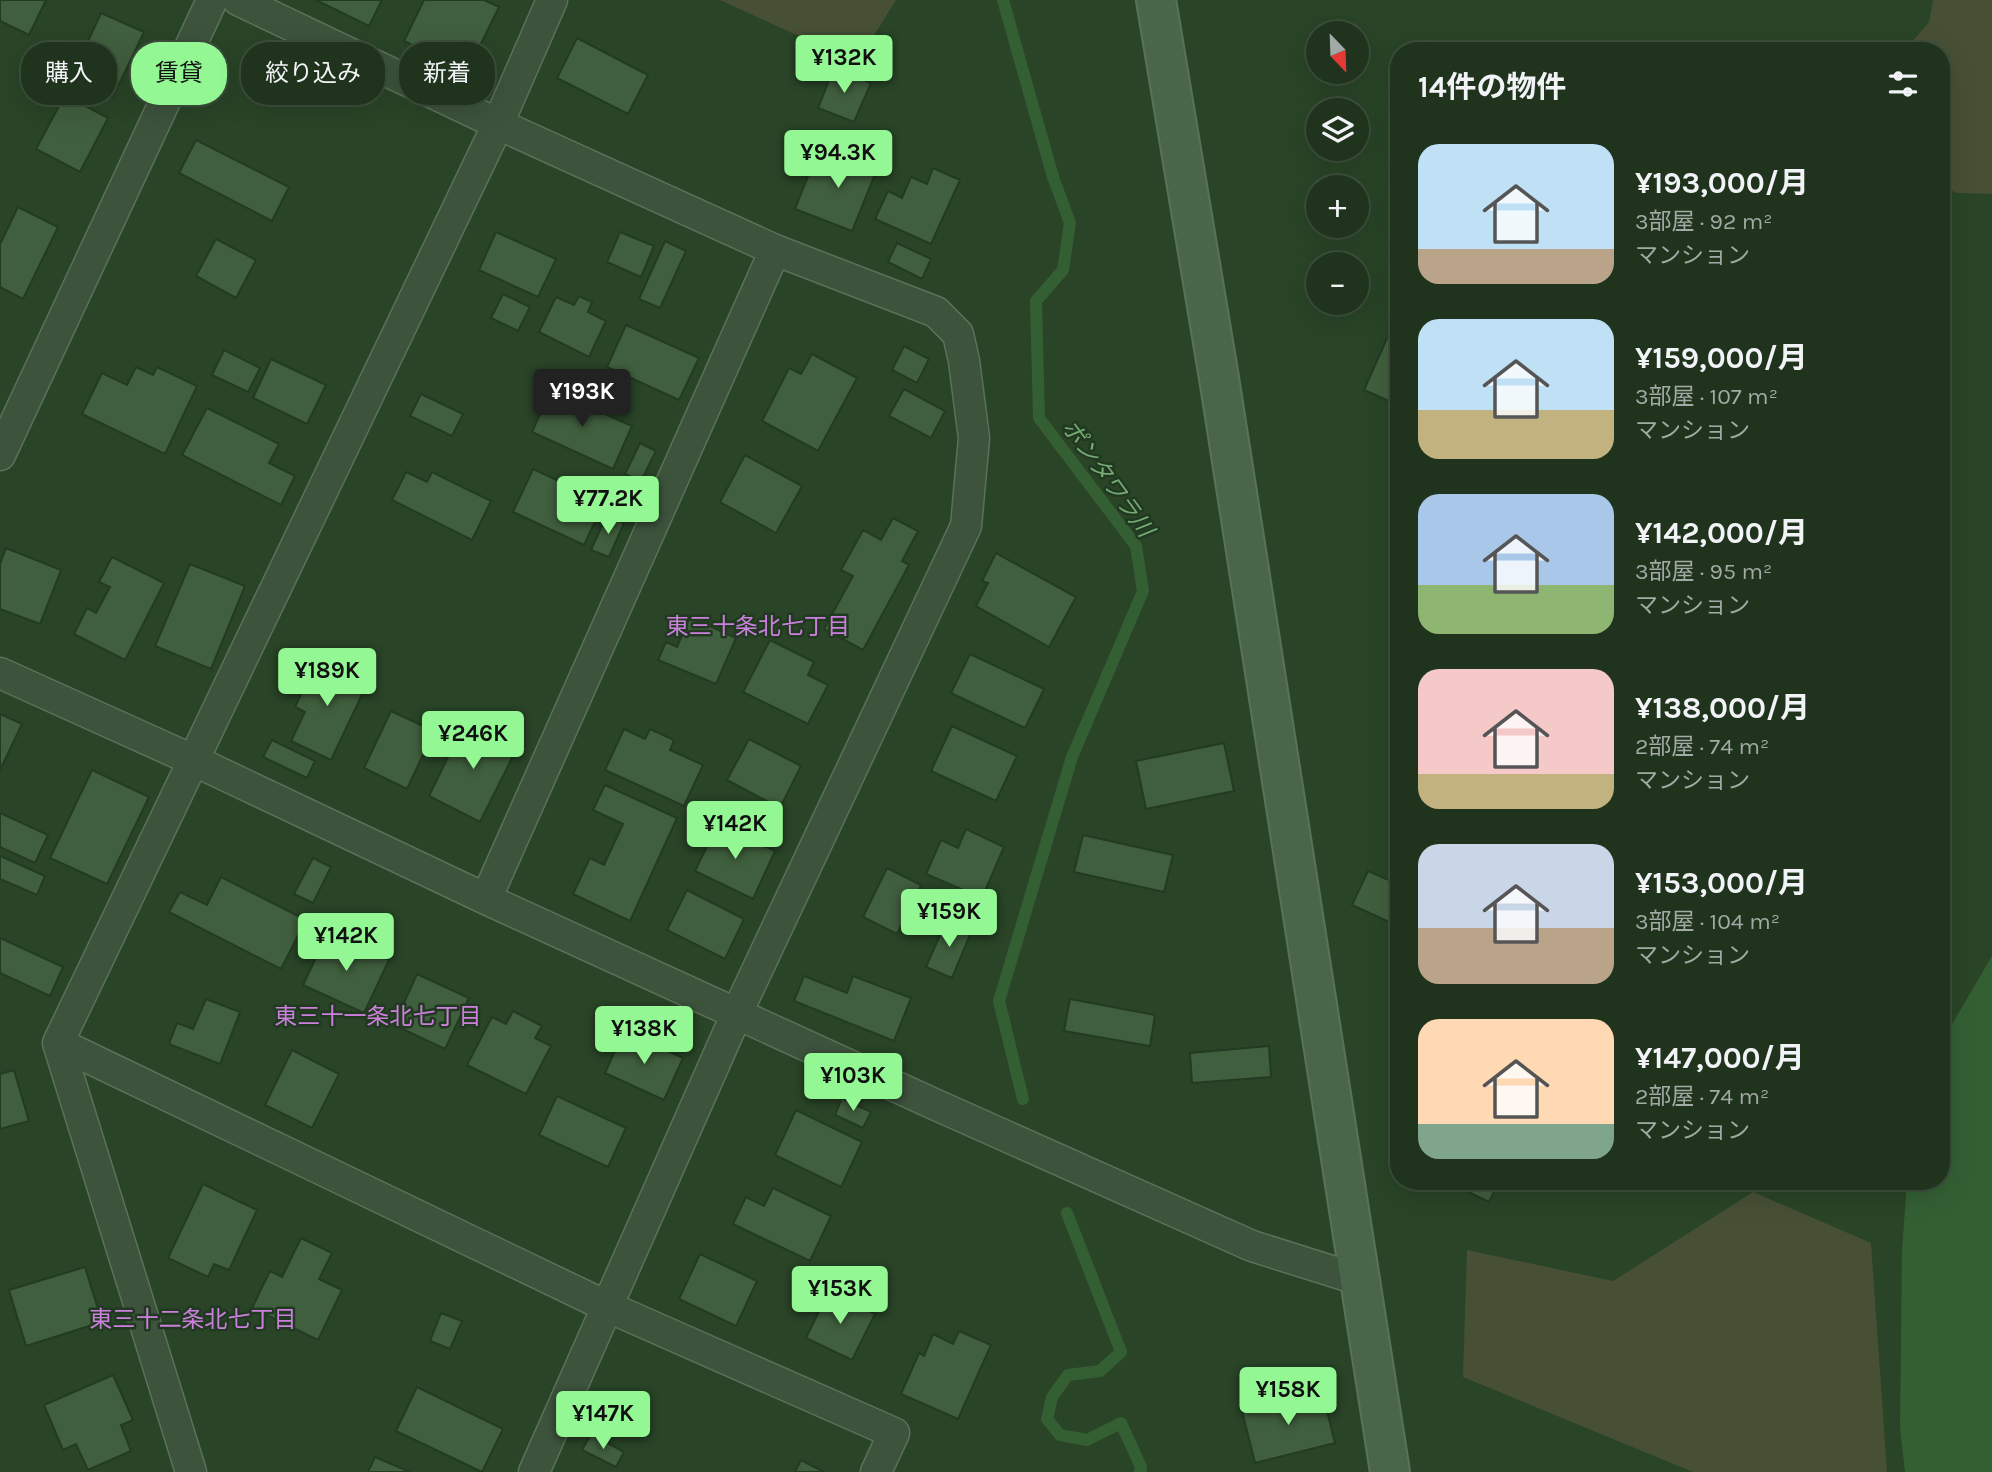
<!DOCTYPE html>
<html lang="ja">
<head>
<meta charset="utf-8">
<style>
  body { margin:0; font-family:Karla,"Noto Sans JP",sans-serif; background:#2c3f2a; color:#f1f3f6; height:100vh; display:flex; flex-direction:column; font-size:26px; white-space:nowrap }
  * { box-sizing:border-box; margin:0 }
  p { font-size:23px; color:#a1aaa4 }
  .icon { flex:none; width:38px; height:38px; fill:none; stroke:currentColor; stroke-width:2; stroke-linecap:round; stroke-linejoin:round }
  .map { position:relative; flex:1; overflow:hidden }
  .panel { position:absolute; left:1390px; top:42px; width:560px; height:1148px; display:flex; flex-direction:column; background:#1f331d; border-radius:28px; box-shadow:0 7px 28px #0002,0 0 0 2px #3c4e3b }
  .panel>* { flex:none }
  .top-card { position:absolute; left:21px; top:42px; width:665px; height:63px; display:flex; gap:14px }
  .needle { width:46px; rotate:157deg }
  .fabs { position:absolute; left:1306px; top:21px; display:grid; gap:14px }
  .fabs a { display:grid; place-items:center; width:63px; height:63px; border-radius:50%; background:#1f331d; box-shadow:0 7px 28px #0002,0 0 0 2px #3c4e3b; font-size:35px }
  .price { position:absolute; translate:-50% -60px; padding:0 16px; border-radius:7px; background:#93f893; color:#111; font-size:23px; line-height:46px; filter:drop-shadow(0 2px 4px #0008) }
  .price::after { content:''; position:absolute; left:50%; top:42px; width:21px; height:16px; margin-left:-10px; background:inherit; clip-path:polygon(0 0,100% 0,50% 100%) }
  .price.selected { background:#222; color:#fff }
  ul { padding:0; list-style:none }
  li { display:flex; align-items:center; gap:21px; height:175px; padding:0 28px }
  li span { display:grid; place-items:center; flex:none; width:196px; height:140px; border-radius:21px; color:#555 }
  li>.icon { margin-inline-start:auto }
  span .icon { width:84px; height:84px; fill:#fffc; stroke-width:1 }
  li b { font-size:30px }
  h2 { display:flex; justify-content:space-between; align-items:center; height:84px; padding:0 28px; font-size:30px }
  .pill { padding:0 24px; border-radius:28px; background:#1f331d; box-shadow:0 7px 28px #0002,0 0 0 2px #3c4e3b; font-size:24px; line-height:63px }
  .pill.selected { background:#93f893; color:#111 }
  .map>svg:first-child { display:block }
  .green { fill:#475035 }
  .water { fill:#345f33 }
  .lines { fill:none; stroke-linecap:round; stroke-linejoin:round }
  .stream { stroke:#345f33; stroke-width:12 }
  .building { fill:#405f3e; stroke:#233b22; stroke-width:2 }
  .street-casing { stroke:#5a715a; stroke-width:33 }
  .secondary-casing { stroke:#5a715a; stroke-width:42 }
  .street { stroke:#3d533c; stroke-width:30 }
  .secondary { stroke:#4a664a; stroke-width:38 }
  .labels { text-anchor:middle; stroke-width:5; stroke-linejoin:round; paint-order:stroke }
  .water-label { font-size:23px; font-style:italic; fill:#75ab73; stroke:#213920 }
  .neighbourhood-label { font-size:23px; fill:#cc80dd; stroke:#213920 }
</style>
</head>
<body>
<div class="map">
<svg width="1992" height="1472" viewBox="0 0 1992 1472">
  <rect width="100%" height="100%" fill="#294427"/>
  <path class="green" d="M 720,0 L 896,0 L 857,63 Z
    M 1933,0 L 1992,0 L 1992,194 L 1957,193 L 1941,185 L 1941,51 L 1904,51 L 1929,22 Z
    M 1753,1192 L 1871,1243 L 1887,1472 L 1693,1472 L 1463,1377 L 1467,1250 L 1613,1281 Z"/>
  <path class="water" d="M 1992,956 L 1992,1472 L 1905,1472 L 1900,1428 L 1902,1249 L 1907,1181 L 1941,1181 L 1941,1043 Z"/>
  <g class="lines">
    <path class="stream" d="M 1003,0 L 1053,177 L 1070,223 L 1063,270 L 1036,301 L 1039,418 L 1136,546 L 1143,591 L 1072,757 L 999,1001 L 1023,1099
      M 1067,1213 L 1121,1352 L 1100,1371 L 1068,1375 L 1052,1397 L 1047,1419 L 1060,1435 L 1087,1440 L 1121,1423 L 1141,1467 L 1140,1472"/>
  </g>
  <path class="building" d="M 0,0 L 46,0 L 29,35 L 0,21 Z
    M 316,0 L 382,0 L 369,26 Z
    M 424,0 L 484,0 L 499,7 L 467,72 L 404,41 Z
    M 101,13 L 144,32 L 113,97 L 71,78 Z
    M 577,38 L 648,75 L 628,114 L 557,78 Z
    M 834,68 L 871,83 L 854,122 L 818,108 Z
    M 65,95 L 108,118 L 80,172 L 36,149 Z
    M 196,140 L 289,187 L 272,221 L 179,173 Z
    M 842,149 L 879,164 L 852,231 L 795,209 L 814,161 L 834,169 Z
    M 933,168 L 960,180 L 931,244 L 875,219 L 888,191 L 902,198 L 911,177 L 927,184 Z
    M 18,207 L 58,227 L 23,299 L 0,287 L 0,244 Z
    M 496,232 L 556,259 L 538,297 L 479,270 Z
    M 620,232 L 654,246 L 641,277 L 607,262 Z
    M 216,239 L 256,260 L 236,298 L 196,276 Z
    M 665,241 L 686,251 L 660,308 L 639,299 Z
    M 897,243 L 931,259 L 922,279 L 888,262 Z
    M 503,294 L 530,307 L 518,331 L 491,318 Z
    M 579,296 L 592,302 L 588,312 L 606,321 L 589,357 L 539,332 L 556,297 L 574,305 Z
    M 1396,318 L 1398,319 L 1398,405 L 1364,390 Z
    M 626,325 L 699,358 L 679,400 L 607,367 Z
    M 904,346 L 929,359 L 917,383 L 892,370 Z
    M 224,350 L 260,368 L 248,392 L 212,375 Z
    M 812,354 L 857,378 L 818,451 L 762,421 L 789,368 L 801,374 Z
    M 271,359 L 326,385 L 307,424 L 253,398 Z
    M 136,367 L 153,375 L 157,367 L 197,386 L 165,454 L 82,414 L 102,373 L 127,385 Z
    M 904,389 L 945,411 L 931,438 L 889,416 Z
    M 551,390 L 632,426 L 613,469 L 532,432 Z
    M 421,394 L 463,414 L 452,436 L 410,416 Z
    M 207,408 L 279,444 L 269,463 L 295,476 L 281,505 L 182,455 Z
    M 640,443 L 656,451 L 641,481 L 625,474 Z
    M 745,455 L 802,486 L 776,533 L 720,502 Z
    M 533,469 L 604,502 L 584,545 L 513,512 Z
    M 406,472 L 427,482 L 432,472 L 491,501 L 472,540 L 392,500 Z
    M 607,515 L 624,523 L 609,557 L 591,550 Z
    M 893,518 L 918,531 L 902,561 L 909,565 L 863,650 L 824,629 L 853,576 L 841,570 L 863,530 L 881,540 Z
    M 6,548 L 61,570 L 40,624 L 0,609 L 0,564 Z
    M 996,553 L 1076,597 L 1049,647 L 976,606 L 988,583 L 982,581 Z
    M 112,557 L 164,583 L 125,660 L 74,634 L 87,608 L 96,613 L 110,587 L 99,582 Z
    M 190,564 L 245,586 L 211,669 L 155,646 Z
    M 690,617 L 736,638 L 716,684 L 658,660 L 666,642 L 677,647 Z
    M 770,640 L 814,662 L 808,675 L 828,685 L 808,724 L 743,692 Z
    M 970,654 L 1044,689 L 1025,728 L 951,693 Z
    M 318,658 L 368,682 L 331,760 L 291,741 L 305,712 L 295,707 Z
    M 391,711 L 434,731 L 407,789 L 364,768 Z
    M 0,714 L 22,724 L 0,770 Z
    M 466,720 L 518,746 L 480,822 L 429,796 Z
    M 952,726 L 1017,756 L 996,801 L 931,771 Z
    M 624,729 L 645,739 L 650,729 L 674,740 L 670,750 L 703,765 L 684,806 L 605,770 Z
    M 749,739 L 801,766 L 780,808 L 727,780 Z
    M 272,740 L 315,761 L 307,778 L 263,757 Z
    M 1224,743 L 1234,791 L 1146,809 L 1136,761 Z
    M 92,770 L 149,797 L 107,884 L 50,858 Z
    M 605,785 L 677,818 L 630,921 L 573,894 L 590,858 L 604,865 L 623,824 L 593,810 Z
    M 0,813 L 48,835 L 35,863 L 0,847 Z
    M 718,824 L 775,851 L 753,899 L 695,871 Z
    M 966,829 L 1004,847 L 982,898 L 926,874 L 941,840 L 958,848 Z
    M 1083,835 L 1173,855 L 1164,892 L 1074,872 Z
    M 0,856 L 45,876 L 37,895 L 0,879 Z
    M 313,858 L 331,867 L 313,903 L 294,894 Z
    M 887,868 L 921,885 L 897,934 L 863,917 Z
    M 1368,871 L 1398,884 L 1398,926 L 1352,905 Z
    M 221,877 L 306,920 L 281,969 L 169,912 L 180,892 L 207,905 Z
    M 687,890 L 744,919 L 725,959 L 667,930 Z
    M 947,919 L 972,930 L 952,978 L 926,967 Z
    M 328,932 L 389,960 L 364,1013 L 303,985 Z
    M 0,938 L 63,967 L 50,996 L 0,973 Z
    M 417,974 L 469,998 L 445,1049 L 394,1025 Z
    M 804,976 L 847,993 L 853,976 L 911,998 L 894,1041 L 794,1001 Z
    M 206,999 L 240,1012 L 220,1064 L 169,1044 L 177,1023 L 193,1029 Z
    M 1070,999 L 1155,1015 L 1150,1046 L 1064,1031 Z
    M 513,1011 L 542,1026 L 535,1038 L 551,1046 L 526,1094 L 467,1065 L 492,1017 L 506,1024 Z
    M 624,1031 L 683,1058 L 664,1100 L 605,1073 Z
    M 1269,1046 L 1271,1077 L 1192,1083 L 1190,1053 Z
    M 292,1050 L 339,1074 L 312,1128 L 265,1105 Z
    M 14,1070 L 29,1121 L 0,1129 L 0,1074 Z
    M 557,1096 L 626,1128 L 608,1167 L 539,1135 Z
    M 842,1098 L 871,1112 L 863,1128 L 835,1115 Z
    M 796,1110 L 862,1142 L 841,1187 L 775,1155 Z
    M 1446,1181 L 1499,1181 L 1489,1202 Z
    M 203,1184 L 257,1210 L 229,1270 L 214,1264 L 208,1277 L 168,1258 Z
    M 773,1188 L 831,1216 L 810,1261 L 733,1224 L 746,1197 L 764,1206 Z
    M 301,1238 L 332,1253 L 319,1279 L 342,1290 L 318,1340 L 252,1308 L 270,1271 L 282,1277 Z
    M 700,1254 L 757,1281 L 736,1326 L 679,1299 Z
    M 85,1267 L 102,1322 L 26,1346 L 9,1290 Z
    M 829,1291 L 875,1314 L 852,1360 L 806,1338 Z
    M 441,1313 L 462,1321 L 450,1349 L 430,1341 Z
    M 959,1331 L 991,1345 L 958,1419 L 901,1394 L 919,1353 L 924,1356 L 933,1334 L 953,1344 Z
    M 113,1375 L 133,1420 L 121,1425 L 131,1451 L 88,1470 L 76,1444 L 63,1450 L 44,1405 Z
    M 417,1387 L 503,1429 L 482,1472 L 396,1431 Z
    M 1322,1391 L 1335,1443 L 1255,1463 L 1242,1411 Z
    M 591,1434 L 624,1452 L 616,1467 L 582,1450 Z
    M 375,1457 L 410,1472 L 368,1472 Z
    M 801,1460 L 824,1472 L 795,1472 Z"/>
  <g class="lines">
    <defs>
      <path id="street" d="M 238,0 L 498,124 L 775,250 L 936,312 L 958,334 L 964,361 L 974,438 L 966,526 L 737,1013 L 534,1472
        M 0,455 L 212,0
        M 0,673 L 195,761 L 486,899 L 934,1104 L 1252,1246 L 1360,1280
        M 486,899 L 775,250
        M 58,1043 L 606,1306 L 894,1433 L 876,1472
        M 191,1472 L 58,1043 L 498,124 L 552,0"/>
      <path id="secondary" d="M 1156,0 L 1219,378 L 1390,1472"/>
    </defs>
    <use href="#street" class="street-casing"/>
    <use href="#secondary" class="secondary-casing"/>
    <use href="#street" class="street"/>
    <use href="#secondary" class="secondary"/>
  </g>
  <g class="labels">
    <g class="water-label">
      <text transform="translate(1108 478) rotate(54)" y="8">ポンタワラ川</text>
    </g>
    <g class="neighbourhood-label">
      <text x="758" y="634">東三十条北七丁目</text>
      <text x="378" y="1024">東三十一条北七丁目</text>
      <text x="193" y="1327">東三十二条北七丁目</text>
    </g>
  </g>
</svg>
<div class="fabs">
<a><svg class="needle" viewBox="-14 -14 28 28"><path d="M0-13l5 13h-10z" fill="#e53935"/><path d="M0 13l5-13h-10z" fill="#a1aaa4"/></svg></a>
<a><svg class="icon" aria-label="layers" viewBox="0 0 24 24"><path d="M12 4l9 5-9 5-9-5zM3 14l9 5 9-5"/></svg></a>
<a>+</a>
<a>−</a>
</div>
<b class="price" style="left:844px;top:95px">¥132K</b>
<b class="price" style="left:838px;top:190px">¥94.3K</b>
<b class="price selected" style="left:582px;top:429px">¥193K</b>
<b class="price" style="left:608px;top:536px">¥77.2K</b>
<b class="price" style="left:327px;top:708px">¥189K</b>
<b class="price" style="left:473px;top:771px">¥246K</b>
<b class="price" style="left:735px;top:861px">¥142K</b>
<b class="price" style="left:949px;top:949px">¥159K</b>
<b class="price" style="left:346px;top:973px">¥142K</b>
<b class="price" style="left:644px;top:1066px">¥138K</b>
<b class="price" style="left:853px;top:1113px">¥103K</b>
<b class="price" style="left:840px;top:1326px">¥153K</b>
<b class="price" style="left:1288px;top:1427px">¥158K</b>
<b class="price" style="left:603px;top:1451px">¥147K</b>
<div class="top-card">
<a class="pill">購入</a>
<a class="pill selected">賃貸</a>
<a class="pill">絞り込み</a>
<a class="pill">新着</a>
</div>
<section class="panel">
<h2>14件の物件<svg class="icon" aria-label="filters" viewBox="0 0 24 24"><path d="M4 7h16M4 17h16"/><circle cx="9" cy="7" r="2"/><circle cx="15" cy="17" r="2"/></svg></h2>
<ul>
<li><span style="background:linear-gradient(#bfe0f5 75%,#b9a48a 0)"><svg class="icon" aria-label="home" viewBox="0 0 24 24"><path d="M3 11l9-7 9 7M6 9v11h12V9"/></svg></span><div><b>¥193,000/月</b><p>3部屋 · 92 m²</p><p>マンション</p></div></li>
<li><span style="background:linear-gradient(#bfe0f5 65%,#c2b280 0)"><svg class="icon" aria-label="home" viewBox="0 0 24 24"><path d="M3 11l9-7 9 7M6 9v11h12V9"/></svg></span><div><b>¥159,000/月</b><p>3部屋 · 107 m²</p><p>マンション</p></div></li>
<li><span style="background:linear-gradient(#a9c7e8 65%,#8fb573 0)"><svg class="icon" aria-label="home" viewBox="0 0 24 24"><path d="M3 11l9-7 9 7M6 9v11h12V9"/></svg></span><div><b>¥142,000/月</b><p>3部屋 · 95 m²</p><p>マンション</p></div></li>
<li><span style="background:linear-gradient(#f6c9c9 75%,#c2b280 0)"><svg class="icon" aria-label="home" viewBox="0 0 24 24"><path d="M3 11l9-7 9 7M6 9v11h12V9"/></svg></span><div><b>¥138,000/月</b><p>2部屋 · 74 m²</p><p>マンション</p></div></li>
<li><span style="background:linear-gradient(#c9d6e8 60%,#b9a48a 0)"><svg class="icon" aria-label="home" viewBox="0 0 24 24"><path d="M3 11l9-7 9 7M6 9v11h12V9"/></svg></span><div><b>¥153,000/月</b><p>3部屋 · 104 m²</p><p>マンション</p></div></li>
<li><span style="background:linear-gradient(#ffd9b3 75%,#7fa58c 0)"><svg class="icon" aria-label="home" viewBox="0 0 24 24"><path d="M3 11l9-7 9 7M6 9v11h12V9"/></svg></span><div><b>¥147,000/月</b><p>2部屋 · 74 m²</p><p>マンション</p></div></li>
</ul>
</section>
</div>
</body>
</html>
